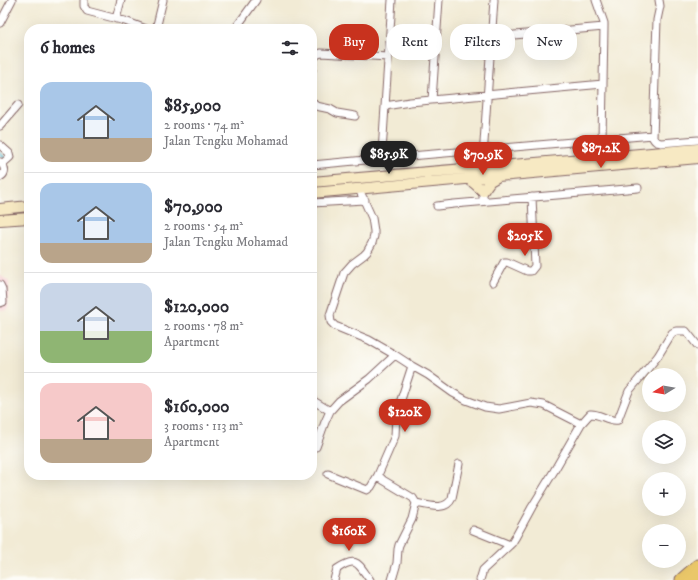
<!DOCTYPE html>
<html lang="en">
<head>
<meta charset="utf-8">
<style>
  body { margin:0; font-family:"IM FELL DW Pica",serif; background:#f7f7f7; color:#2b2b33; height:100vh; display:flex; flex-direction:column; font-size:15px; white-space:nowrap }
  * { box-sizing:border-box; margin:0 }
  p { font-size:13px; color:#7c7c81 }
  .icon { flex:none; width:22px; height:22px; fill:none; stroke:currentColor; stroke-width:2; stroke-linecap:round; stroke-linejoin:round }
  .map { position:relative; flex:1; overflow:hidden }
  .sheet { position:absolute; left:24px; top:24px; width:293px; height:456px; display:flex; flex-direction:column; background:#fff; border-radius:16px; box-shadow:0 4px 16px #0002 }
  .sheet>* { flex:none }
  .hud { position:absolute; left:329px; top:24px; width:309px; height:36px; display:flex; gap:8px }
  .needle { width:26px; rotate:259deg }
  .controls { position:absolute; left:642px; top:368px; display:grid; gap:8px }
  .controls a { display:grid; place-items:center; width:44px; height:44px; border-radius:50%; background:#fff; box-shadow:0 4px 16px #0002; font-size:20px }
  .price { position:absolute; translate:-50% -34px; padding:0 9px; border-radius:14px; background:#c8321e; color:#fff; font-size:13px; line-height:26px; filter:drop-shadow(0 1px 2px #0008) }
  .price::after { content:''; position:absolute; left:50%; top:24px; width:12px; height:9px; margin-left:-6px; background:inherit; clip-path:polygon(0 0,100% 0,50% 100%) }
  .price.selected { background:#222; color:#fff }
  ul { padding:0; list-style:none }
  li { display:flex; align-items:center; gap:12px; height:100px; padding:0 16px }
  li+li { border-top:1px solid #e1e1e2 }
  li span { display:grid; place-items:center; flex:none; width:112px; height:80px; border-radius:12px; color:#555 }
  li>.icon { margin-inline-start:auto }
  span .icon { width:48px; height:48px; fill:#fffc; stroke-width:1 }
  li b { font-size:17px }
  h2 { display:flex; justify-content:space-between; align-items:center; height:48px; padding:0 16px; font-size:17px }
  .chip { padding:0 14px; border-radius:16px; background:#fff; box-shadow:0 4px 16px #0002; font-size:14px; line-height:36px }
  .chip.selected { background:#c8321e; color:#fff }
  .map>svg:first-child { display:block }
  .built { fill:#f7cfd5 }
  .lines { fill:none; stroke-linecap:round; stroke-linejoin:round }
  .stream { stroke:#52b6d1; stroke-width:2 }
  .street-casing { stroke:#856666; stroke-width:9 }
  .secondary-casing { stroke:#856666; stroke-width:12 }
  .highway-casing { stroke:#856666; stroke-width:15 }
  .street { stroke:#fff; stroke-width:7 }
  .secondary { stroke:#f7e9c3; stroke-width:10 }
  .highway { stroke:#eac769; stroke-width:13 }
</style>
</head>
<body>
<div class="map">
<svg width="698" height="580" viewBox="0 0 698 580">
  <rect width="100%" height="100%" fill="#fdfcf7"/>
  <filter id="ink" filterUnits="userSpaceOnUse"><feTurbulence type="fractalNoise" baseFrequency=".025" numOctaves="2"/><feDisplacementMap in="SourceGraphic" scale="8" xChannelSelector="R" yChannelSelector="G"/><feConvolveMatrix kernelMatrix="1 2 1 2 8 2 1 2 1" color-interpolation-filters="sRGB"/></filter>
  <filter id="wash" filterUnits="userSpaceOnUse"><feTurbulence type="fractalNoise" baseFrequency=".012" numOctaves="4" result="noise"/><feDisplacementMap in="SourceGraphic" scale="16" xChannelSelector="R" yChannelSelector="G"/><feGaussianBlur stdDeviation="0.9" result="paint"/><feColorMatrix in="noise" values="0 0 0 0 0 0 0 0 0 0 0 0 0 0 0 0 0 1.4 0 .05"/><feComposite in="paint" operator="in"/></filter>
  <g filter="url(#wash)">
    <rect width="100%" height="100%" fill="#f2ebd5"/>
    <path class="built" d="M 0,275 L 9,282 L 8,310 L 0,311 Z"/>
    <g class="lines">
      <path class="stream" d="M 0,153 L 5,158"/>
    </g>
  </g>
  <g filter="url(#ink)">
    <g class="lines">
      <defs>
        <path id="street" d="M 84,0 L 84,6 L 87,11 L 125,21 L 146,29
          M 392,0 L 382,152 L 384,156 L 387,158 L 653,135
          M 596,0 L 604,23 L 604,27 L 602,140
          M 659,0 L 660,6 L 657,20 L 653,138 C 655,142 657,142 661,143 L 698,140
          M 116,19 L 121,0
          M 0,23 L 12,0
          M 156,29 L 163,0
          M 235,29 L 256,0
          M 491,37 L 604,27
          M 312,70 C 313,61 312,56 321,53 L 388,57
          M 432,100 L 439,0
          M 312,102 L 316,106 L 330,109 L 337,113 L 355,116
          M 385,106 L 410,102 L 603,84
          M 0,126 L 18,105
          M 0,145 L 9,153 L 10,157 L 2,164
          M 0,162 C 5,167 7,173 0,177
          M 312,165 L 387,158
          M 482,171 L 494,0
          M 483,188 L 483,201
          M 359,189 L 372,218 L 374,231 L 374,236 L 372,243 L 367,252 L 364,255 L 352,264 L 344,273 L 330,315 L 331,322 L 335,326 L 369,340 L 395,355
          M 312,203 L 365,200
          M 437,206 L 454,204 L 638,188
          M 493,282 L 503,264 L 504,262 L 507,262 L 527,271 L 531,271 L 535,266 L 532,197
          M 0,285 L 2,289 L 3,302 L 0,303
          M 412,366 L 428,375 L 453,393 L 466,400 L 485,407 L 499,409 L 531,403 L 544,405 L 581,424
          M 312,400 L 330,411
          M 316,447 L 325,422 L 330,411 L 339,401 L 369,379 L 395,355 L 412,366 L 396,415 L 395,436 L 378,475 L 383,480 L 413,498 L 416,503 L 412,519 L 399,545 L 398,549 L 397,563 L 392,580
          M 328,474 L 367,490 L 371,487 L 378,475
          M 416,503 C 427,505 446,512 452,498 L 459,464
          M 473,530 L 510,545
          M 334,580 L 337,569 C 357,555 358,564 370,580
          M 480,580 L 483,570 L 512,543 L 515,538 L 532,507 L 554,471 L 581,424 L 590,414 C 600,413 608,422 618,420 L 619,417 L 629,391 L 658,356 L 672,333 L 676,331 L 686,331 L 698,346"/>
        <path id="secondary" d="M 463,168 C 472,163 478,159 483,150 L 488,156 L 503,166
          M 469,179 L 474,183 L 483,191 L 490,181 L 497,177
          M 312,182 L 698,149
          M 312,193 L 698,158
          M 0,209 L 29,206
          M 0,220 L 29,218"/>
        <path id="highway" d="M 682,580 L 698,566
          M 697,580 L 698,579"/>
      </defs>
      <use href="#street" class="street-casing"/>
      <use href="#secondary" class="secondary-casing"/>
      <use href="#highway" class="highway-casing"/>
      <use href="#street" class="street"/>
      <use href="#secondary" class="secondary"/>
      <use href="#highway" class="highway"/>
    </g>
  </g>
</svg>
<div class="controls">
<a><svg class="needle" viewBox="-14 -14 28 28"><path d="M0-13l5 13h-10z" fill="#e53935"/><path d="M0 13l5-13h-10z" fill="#7c7c81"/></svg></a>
<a><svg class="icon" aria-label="layers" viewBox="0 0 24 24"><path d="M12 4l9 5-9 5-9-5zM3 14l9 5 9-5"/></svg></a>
<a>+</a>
<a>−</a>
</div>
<b class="price" style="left:601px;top:169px">$87.2K</b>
<b class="price selected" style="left:389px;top:175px">$85.9K</b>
<b class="price" style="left:483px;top:176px">$70.9K</b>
<b class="price" style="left:525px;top:257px">$205K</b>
<b class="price" style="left:405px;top:433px">$120K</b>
<b class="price" style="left:349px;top:552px">$160K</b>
<div class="hud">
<a class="chip selected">Buy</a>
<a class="chip">Rent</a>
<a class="chip">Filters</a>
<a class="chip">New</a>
</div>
<section class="sheet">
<h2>6 homes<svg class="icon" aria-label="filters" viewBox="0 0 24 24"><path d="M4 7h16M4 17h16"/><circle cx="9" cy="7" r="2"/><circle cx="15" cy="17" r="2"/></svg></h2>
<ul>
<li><span style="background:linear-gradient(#a9c7e8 70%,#b9a48a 0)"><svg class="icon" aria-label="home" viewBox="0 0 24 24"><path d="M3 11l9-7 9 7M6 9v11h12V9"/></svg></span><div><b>$85,900</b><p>2 rooms · 74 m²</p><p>Jalan Tengku Mohamad</p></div></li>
<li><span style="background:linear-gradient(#a9c7e8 75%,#b9a48a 0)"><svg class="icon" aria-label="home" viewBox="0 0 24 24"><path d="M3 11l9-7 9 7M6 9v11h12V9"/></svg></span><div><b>$70,900</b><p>2 rooms · 54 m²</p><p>Jalan Tengku Mohamad</p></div></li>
<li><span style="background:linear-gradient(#c9d6e8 60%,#8fb573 0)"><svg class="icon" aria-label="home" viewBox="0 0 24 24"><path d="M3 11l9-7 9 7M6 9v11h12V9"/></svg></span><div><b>$120,000</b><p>2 rooms · 78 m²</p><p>Apartment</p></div></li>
<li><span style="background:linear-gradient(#f6c9c9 70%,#b9a48a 0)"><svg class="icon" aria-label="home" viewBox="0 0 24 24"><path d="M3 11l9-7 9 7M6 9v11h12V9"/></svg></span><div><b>$160,000</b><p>3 rooms · 113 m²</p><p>Apartment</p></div></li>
</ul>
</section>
</div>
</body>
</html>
